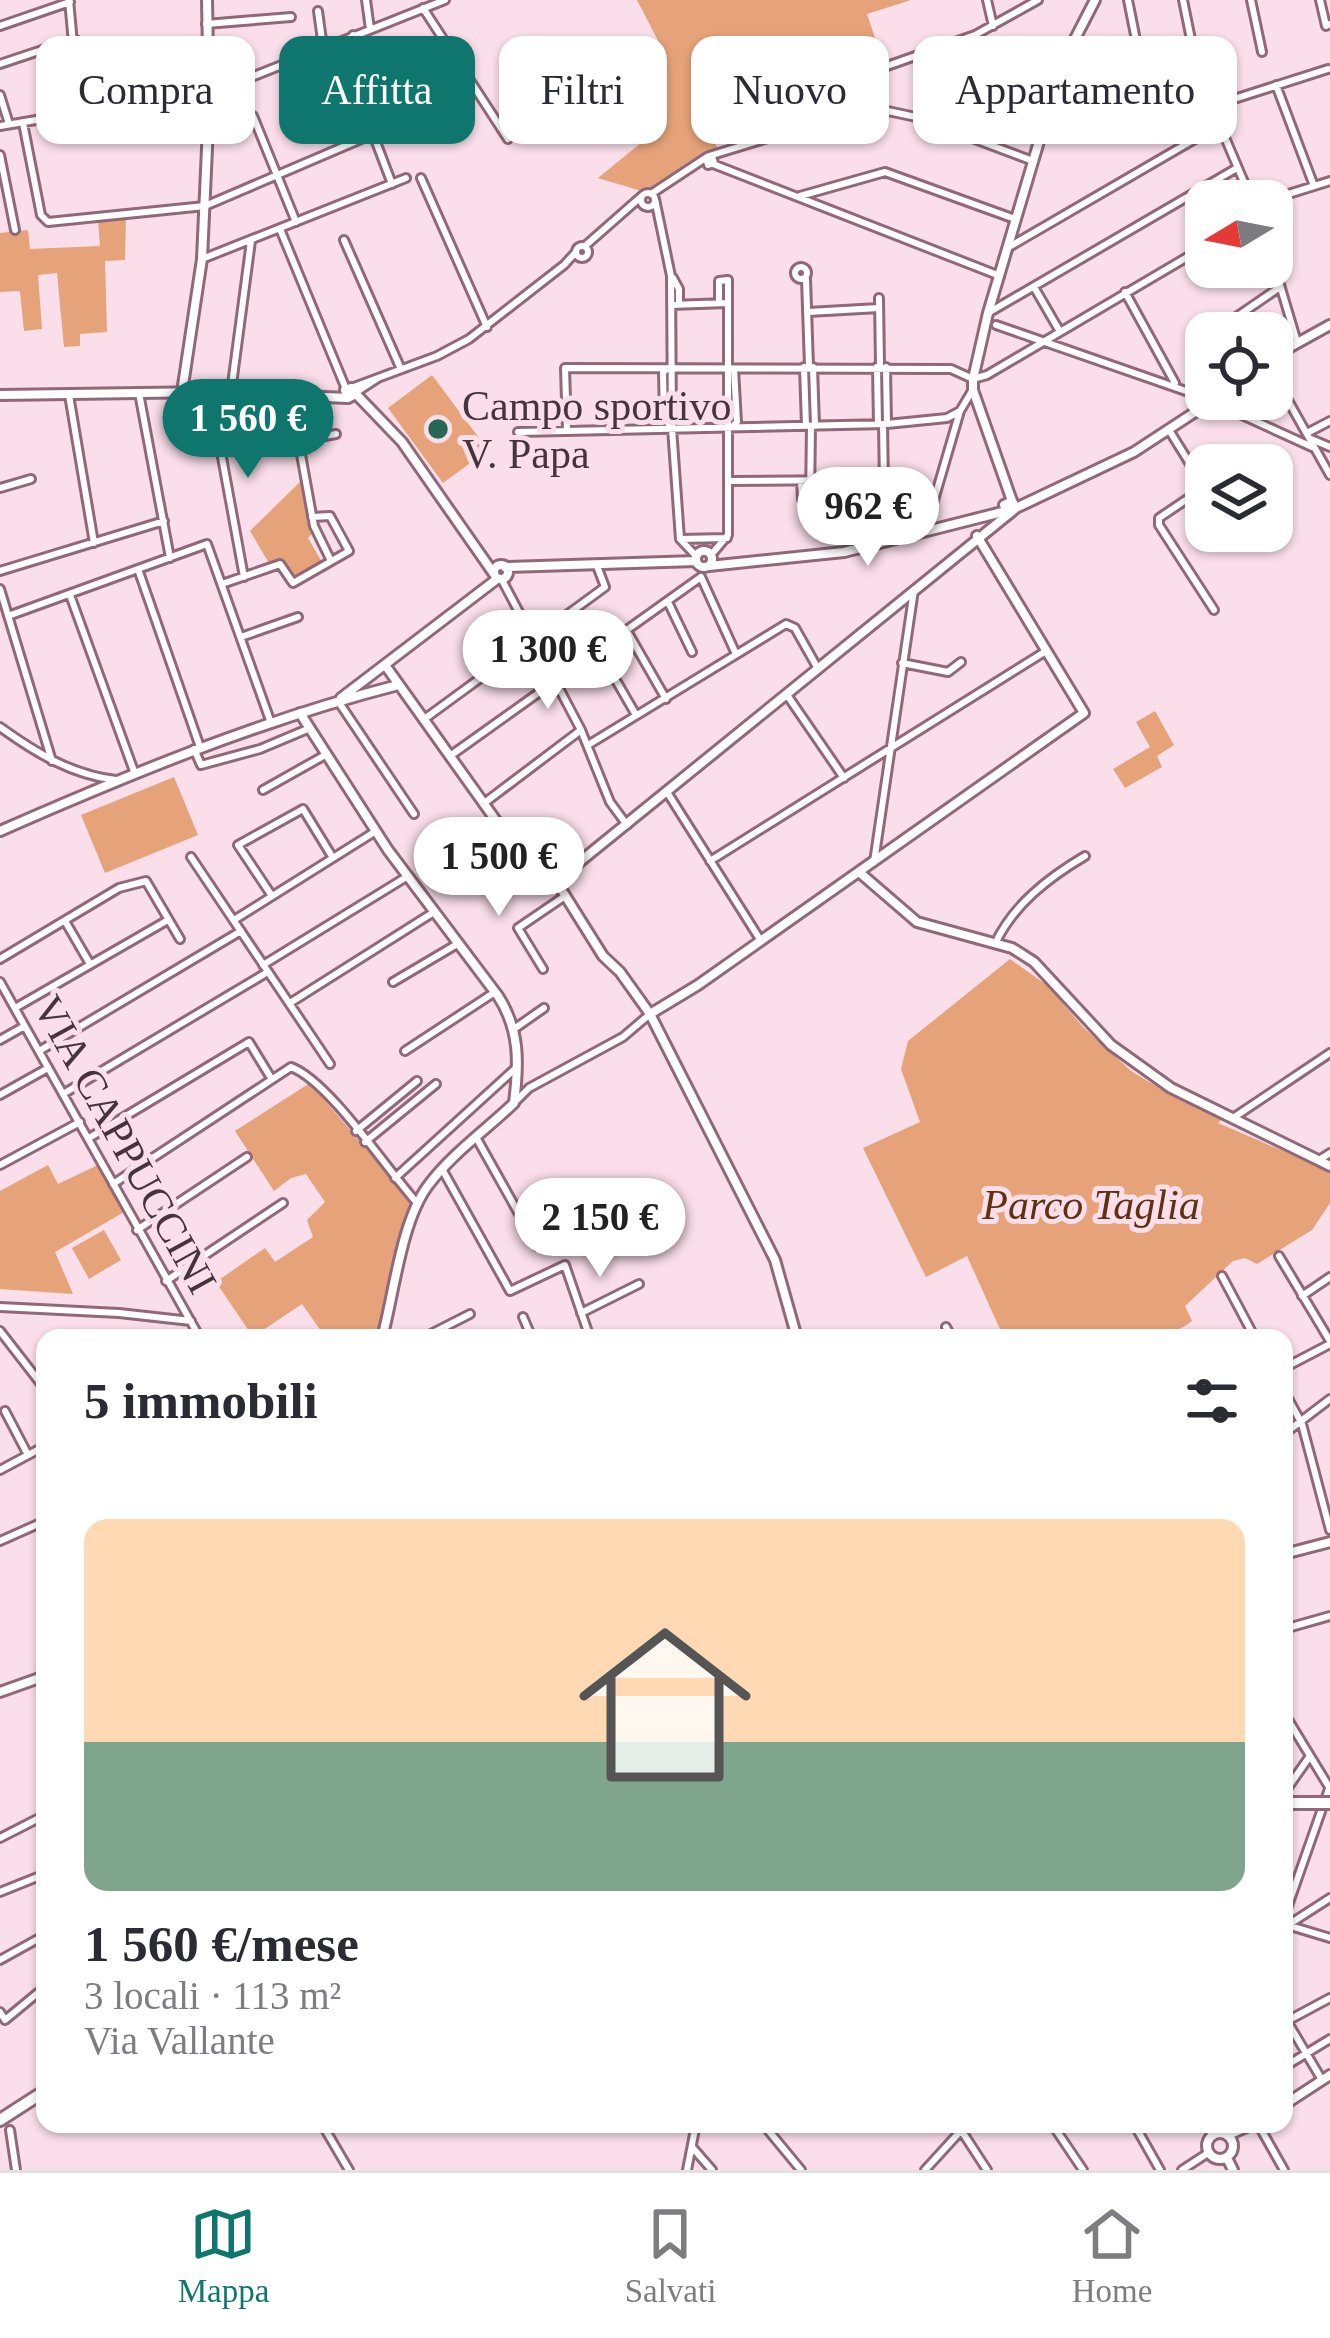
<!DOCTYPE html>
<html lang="it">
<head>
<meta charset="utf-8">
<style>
  body { margin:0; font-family:Georgia,serif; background:#f2f2f3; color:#2b2b33; height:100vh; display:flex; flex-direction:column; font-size:45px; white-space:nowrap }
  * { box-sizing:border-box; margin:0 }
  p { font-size:39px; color:#7c7c81 }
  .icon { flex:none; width:66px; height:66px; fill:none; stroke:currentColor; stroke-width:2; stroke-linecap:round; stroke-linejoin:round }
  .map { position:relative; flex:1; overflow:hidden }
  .side { position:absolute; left:36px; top:1329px; width:1257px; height:804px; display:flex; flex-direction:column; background:#fff; border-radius:24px; box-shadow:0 3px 9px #0004 }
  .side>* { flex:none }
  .hud { position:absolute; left:36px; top:36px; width:1260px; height:108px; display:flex; gap:24px }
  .needle { width:78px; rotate:260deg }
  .fabs { position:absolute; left:1185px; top:180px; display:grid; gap:24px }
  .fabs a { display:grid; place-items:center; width:108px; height:108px; border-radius:24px; background:#fff; box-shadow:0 3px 9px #0004; font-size:60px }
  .price { position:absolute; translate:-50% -102px; padding:0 27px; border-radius:42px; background:#fff; color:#222; font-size:39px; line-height:78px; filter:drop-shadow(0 3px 6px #0008) }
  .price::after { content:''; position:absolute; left:50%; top:72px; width:36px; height:27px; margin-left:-18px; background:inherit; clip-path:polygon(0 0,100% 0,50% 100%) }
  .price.current { background:#0f766e; color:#fff }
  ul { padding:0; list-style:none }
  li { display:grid; align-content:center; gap:24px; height:636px; padding:0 48px }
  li+li { border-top:3px solid #e1e1e2 }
  li span { display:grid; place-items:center; height:372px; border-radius:24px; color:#555 }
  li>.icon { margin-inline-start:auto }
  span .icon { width:216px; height:216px; fill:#fffc; stroke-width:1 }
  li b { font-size:51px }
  h2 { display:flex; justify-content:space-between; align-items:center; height:144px; padding:0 48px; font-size:51px }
  .pill { padding:0 42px; border-radius:24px; background:#fff; box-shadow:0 3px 9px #0004; font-size:42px; line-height:108px }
  .pill.current { background:#0f766e; color:#fff }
  .tabs { display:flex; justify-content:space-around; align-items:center; height:168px; border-top:3px solid #e1e1e2; background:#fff; font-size:33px; color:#7c7c81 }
  .tabs a { display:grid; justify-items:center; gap:6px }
  .tabs .current { color:#0f766e }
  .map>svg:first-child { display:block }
  .green { fill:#e6a279 }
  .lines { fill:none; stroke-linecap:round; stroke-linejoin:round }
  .minor-casing { stroke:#916879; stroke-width:12 }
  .tertiary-casing { stroke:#916879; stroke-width:14 }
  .secondary-casing { stroke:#916879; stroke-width:14 }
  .trunk-casing { stroke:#916879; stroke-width:16 }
  .minor { stroke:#fff; stroke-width:6 }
  .tertiary { stroke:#fff; stroke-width:8 }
  .secondary { stroke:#fff; stroke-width:8 }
  .trunk { stroke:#fff; stroke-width:10 }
  .trunk-bridge-casing { stroke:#916879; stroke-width:16; stroke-linecap:butt }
  .trunk-bridge { stroke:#fff; stroke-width:10 }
  .poi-dot { fill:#266755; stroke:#fadee9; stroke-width:4.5 }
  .labels { text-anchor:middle; stroke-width:10; stroke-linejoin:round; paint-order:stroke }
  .poi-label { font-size:42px; fill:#46343c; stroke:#fadee9; text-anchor:start }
  .street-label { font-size:42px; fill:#46343c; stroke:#fadee9 }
  .park-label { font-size:42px; font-style:italic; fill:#5f3111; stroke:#fadee9 }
</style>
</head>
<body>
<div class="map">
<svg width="1330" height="2170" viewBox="0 0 1330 2170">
  <rect width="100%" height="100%" fill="#fadee9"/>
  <path class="green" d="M 637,0 L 911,0 L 867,14 L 883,62 L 798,125 L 777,131 L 742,76 L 720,89 L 734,110 L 706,129 L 719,150 L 645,192 L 598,178 L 647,138 L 619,94 L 666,56 Z
    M 126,217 L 125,260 L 105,261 L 107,332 L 80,334 L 80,346 L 64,347 L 57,273 L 38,275 L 42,329 L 24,331 L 20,291 L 0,292 L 0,233 L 28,230 L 30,249 L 100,246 L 98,221 Z
    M 432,375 L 488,450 L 443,483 L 388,408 Z
    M 302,480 L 312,534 L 308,538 L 322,562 L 293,578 L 282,559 L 269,563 L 250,531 Z
    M 1155,711 L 1174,745 L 1157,756 L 1162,767 L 1125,788 L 1113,769 L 1150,747 L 1136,722 Z
    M 174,777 L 198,835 L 105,873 L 81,815 Z
    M 1010,959 L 1048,986 L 1083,1027 L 1131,1071 L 1176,1098 L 1224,1117 L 1218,1123 L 1330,1171 L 1330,1203 L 1312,1230 L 1257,1264 L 1245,1258 L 1233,1261 L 1185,1306 L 1192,1321 C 1157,1351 1052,1338 1004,1338 L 967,1256 L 926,1277 L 863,1148 L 920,1122 L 901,1069 L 908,1041 Z
    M 310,1083 L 413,1204 L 378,1338 L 326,1338 L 302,1304 L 253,1337 L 216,1282 L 265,1248 L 275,1262 L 313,1237 L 307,1220 L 325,1202 L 306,1174 L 291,1178 L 274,1191 L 235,1131 Z
    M 48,1165 L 58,1184 L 98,1165 L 124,1212 L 55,1252 L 73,1294 L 0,1289 L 0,1191 Z
    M 104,1230 L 121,1260 L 89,1279 L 72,1248 Z"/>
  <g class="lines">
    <defs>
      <path id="minor" d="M 366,0 L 370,29
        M 987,0 L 993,26
        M 1128,0 L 1145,85
        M 1183,0 L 1198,74 L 1252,201
        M 1251,0 L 1262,52
        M 1320,0 L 1326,26 L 1330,24
        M 423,8 L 508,139
        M 318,11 L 323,47
        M 206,24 L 291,17
        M 0,26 L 70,2
        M 353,35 L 386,120
        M 925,54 L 1052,102 L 1198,74
        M 295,59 L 312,110
        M 0,64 L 75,39
        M 75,65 L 207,62
        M 1276,85 L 1314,186
        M 209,94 L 445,0
        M 0,95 L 9,124
        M 1212,106 L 1328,69
        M 51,107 L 57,112 L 52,119 L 46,114 Z
        M 53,107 L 75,65 L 69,0
        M 57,114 L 91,111 L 208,132
        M 253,116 L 296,222
        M 23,123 L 41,215 L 48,222 L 205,206 L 373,134 L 392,184
        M 0,126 L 48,118
        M 787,130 L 887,66 L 975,35 L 1038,0
        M 0,155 L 15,230
        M 709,156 L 869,107 L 916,117 L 1033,161
        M 712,156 L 714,163 L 708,165 L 706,158 Z
        M 713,164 L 1000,276
        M 421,178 L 487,327
        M641 200a7 7 0 1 1 14 0a7 7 0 1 1-14 0Z
        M 651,194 L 707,157
        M 800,196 L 885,172 L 1015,219
        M 655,199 L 671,276 L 672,428 L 680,539
        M 1266,201 L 1330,181
        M 280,229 L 346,389
        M 344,240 L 400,367
        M576 252a6 6 0 1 1 12 0a6 6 0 1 1-12 0Z
        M 585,246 L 643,195
        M 1009,247 L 1219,125
        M 1272,258 L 1297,342
        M 202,259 L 406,178
        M795 273a6 6 0 1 1 12 0a6 6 0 1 1-12 0Z
        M 673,278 L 679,289 L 679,304
        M 806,279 L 809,366
        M 1034,287 L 1059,330
        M 1125,292 L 1175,383
        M 879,298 L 880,366
        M 719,303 L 719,281 L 728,280
        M 671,305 L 727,303
        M 808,312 L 879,308
        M 988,313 L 1237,168
        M 996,325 L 1206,398
        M 1213,333 L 1280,287
        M 804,367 L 806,426
        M 813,367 L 815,426
        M 877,367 L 878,424
        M 886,367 L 887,424
        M 667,369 L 663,372 L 664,418 L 672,428
        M 1272,372 L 1330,475
        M 351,388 L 437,356 L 469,339 L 564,265 L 576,252
        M 210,392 L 244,577
        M 231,392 L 251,241
        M 139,393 L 170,558
        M 355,393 L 378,378
        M 290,394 L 314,526 L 331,561
        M 69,395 L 94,543
        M 1209,400 L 1312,447
        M 734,425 L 737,422 L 734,369
        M 1169,430 L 1205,488
        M 567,431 L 565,368 L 951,369 L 973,379 L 987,375 L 1206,246
        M 518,432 L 887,424 L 947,418 L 960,411
        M 1307,433 L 1330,421
        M 1311,439 L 1330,447
        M 297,441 L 336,434
        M 729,481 L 859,480 L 859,489 L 863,491 L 884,486 L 883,424
        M 801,481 L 802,499 L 810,501 L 811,426
        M 1205,487 L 1159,518 L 1159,525 L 1214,610
        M 0,488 L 31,479
        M 925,531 L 960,411 L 972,391
        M 680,539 L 727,538
        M 680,539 L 696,556
        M 711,555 L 728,535 L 728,280
        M 138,569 L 200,747
        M 0,571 L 164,521
        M 701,577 L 736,654
        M 502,580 L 581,730 L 610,802 L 627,825
        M 222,584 L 280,564 L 293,583 L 349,551 L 330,516 L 312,517
        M 0,589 L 52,761
        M 70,595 L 135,774
        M 668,602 L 692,652
        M 8,616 L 207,544 L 271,723
        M 627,631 L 666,699
        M 241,637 L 298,617
        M 599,651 L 636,715
        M 902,663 L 948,672 L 961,662
        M 787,695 L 844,778
        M 338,701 L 414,814
        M 423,720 L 605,587 L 597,566
        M 0,727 C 36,753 72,775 116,780
        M 588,745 L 786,624 L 795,628 L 817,667
        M 194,749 L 201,765 L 260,749 L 310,728
        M 450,756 L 701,577
        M 263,790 L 327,754
        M 667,792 L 761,941
        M 483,804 L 581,730
        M 191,857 L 330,1064
        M 710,861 L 1046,651
        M 874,862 L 914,590
        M 272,896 L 238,845 L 303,809 L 333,858
        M 234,920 L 376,831
        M 65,921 L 90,964
        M 995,944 C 1013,905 1048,878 1085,856
        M 0,959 L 119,888 L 146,881 L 180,939
        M 263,965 L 408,876
        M 543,969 L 518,928 L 565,896
        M 0,982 L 200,1338
        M 393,982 L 459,943
        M 290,1003 L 434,912
        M 15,1008 L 168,920
        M 514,1029 L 544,1008
        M 0,1040 L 23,1027
        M 39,1051 L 241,931
        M 405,1051 L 495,992
        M 63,1094 L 266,973
        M 0,1095 L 48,1068
        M 514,1103 L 529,1088 L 623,1037 L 650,1014
        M 1233,1118 L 1330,1053
        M 356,1131 L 417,1081
        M 89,1138 L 249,1042 L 271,1078
        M 477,1139 L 537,1246
        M 365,1142 L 436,1084
        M 1319,1160 L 1330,1153
        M 0,1165 L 80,1122
        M 442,1169 L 510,1291 L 565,1265 L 590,1338
        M 395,1178 L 517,1067
        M 113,1184 L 291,1067 C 329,1081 387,1170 418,1204
        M 137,1230 L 247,1157
        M 1279,1256 L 1330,1341
        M 1222,1276 L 1255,1338
        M 166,1281 L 283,1203
        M 1302,1296 L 1330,1277
        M 0,1307 L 119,1313 L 191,1321
        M 581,1313 L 639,1284
        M 523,1317 L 532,1338
        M 946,1327 L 952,1338
        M 0,1331 L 45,1389
        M 199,1336 L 213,1338
        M 423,1338 L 470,1314
        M 1284,1368 L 1330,1344
        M 1284,1391 L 1302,1424 L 1330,1530
        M 5,1411 L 28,1455
        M 1284,1434 L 1330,1399
        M 0,1470 L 45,1446
        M 0,1541 L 45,1521
        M 1284,1629 L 1330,1616
        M 1284,1713 L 1329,1787
        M 1284,1793 L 1310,1756
        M 0,1838 L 45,1815
        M 0,1892 L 45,1874
        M 1284,1917 L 1330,1786
        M 1287,1925 L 1330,1938
        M 1288,1925 L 1330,1898
        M 0,1960 L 45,1935
        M 0,2012 L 5,2020 L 45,1987
        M 1287,2021 L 1322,2080
        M 1287,2021 L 1330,1998
        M 1284,2067 L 1330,2039
        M 322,2124 L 349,2170
        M 763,2124 L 801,2170
        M 1052,2124 L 1083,2170
        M 1134,2124 L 1160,2170
        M 1258,2124 L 1284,2170
        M 10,2130 L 16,2170
        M 961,2130 L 987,2170
        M 692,2147 L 712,2170
        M 687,2170 L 696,2124
        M 925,2170 L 967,2124
        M 1182,2170 L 1208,2153"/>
      <path id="tertiary" d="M 182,392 L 202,259 L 209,104 L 207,0
        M 1012,501 L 973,390 L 973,379 L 988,313 L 1062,64 L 1095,0
        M 385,665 L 502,829 L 556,881 L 603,956 L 620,972 L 650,1014 L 775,1260 L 797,1338
        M 341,698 L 497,579
        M 300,713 L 388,850 L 498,996 C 520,1030 519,1063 514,1103 C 486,1130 450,1155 427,1187 C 401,1223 394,1294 382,1338
        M 0,831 C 130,774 261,720 398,685
        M 859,872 L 917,922 L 1012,948 L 1034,962 L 1111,1045 L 1171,1088 L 1330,1166
        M 556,881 L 1010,513
        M 650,1014 L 698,985 L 1084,713 L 977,536
        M 1284,1554 L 1330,1542
        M 0,1692 L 45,1676
        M 1284,2105 L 1330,2075
        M 1207,2124 L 1213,2135
        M1207 2146a13 13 0 1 1 26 0a13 13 0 1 1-26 0Z
        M 1228,2135 L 1253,2124
        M 1227,2158 L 1233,2170"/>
      <path id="secondary" d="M 1272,357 L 1330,325
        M 351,388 L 354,395 L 348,398 L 345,390 Z
        M 355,393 L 402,442 L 494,574
        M 0,395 L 210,392 L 348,398
        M 1012,501 L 1016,508 L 1010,513 L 1004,505 Z
        M 1016,508 L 1134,452 L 1215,399
        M696 559a8 8 0 1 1 16 0a8 8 0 1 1-16 0Z
        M494 572a7 7 0 1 1 14 0a7 7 0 1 1-14 0Z
        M 709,566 L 844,552 L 1006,511
        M 505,567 L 696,561"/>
      <path id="trunk" d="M 0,2120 L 45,2091"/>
    </defs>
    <use href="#minor" class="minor-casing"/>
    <use href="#tertiary" class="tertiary-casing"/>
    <use href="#secondary" class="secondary-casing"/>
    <use href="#trunk" class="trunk-casing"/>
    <use href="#minor" class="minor"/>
    <use href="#tertiary" class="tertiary"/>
    <use href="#secondary" class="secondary"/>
    <use href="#trunk" class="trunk"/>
    <defs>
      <path id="trunk-bridge" d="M 1284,1803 L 1330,1803"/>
    </defs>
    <use href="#trunk-bridge" class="trunk-bridge-casing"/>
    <use href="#trunk-bridge" class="trunk-bridge"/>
  </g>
  <circle class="poi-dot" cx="438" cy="429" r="12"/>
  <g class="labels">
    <g class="poi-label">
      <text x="462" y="420">Campo sportivo<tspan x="462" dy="48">V. Papa</tspan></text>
    </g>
    <g class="street-label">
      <text transform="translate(126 1144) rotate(61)" y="15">VIA CAPPUCCINI</text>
    </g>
    <g class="park-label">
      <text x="1091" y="1219">Parco Taglia</text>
    </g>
  </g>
</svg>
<div class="fabs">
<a><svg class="needle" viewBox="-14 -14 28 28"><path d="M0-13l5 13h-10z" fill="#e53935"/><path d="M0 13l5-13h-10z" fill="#7c7c81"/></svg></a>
<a><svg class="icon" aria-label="locate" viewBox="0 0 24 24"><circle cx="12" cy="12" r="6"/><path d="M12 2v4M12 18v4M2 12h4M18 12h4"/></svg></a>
<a><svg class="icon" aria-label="layers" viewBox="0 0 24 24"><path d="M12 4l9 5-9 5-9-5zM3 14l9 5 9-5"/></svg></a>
</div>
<b class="price current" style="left:248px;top:481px">1 560 €</b>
<b class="price" style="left:868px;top:569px">962 €</b>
<b class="price" style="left:548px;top:712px">1 300 €</b>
<b class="price" style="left:499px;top:919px">1 500 €</b>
<b class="price" style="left:600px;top:1280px">2 150 €</b>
<div class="hud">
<a class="pill">Compra</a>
<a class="pill current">Affitta</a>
<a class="pill">Filtri</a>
<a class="pill">Nuovo</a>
<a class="pill">Appartamento</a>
</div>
<section class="side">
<h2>5 immobili<svg class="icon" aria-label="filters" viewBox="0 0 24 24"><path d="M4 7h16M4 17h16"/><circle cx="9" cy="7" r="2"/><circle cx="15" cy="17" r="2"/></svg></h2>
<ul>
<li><span style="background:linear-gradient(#ffd9b3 60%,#7fa58c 0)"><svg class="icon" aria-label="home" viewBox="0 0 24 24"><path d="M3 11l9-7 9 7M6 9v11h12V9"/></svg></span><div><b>1 560 €/mese</b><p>3 locali · 113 m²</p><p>Via Vallante</p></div></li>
</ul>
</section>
</div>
<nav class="tabs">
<a class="current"><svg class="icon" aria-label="map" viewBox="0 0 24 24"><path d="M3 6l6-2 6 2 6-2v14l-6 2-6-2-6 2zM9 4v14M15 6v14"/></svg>Mappa</a>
<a><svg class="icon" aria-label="saved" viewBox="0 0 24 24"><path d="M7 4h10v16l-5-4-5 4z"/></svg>Salvati</a>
<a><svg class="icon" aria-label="home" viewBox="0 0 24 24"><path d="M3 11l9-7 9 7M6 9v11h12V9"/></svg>Home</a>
</nav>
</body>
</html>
